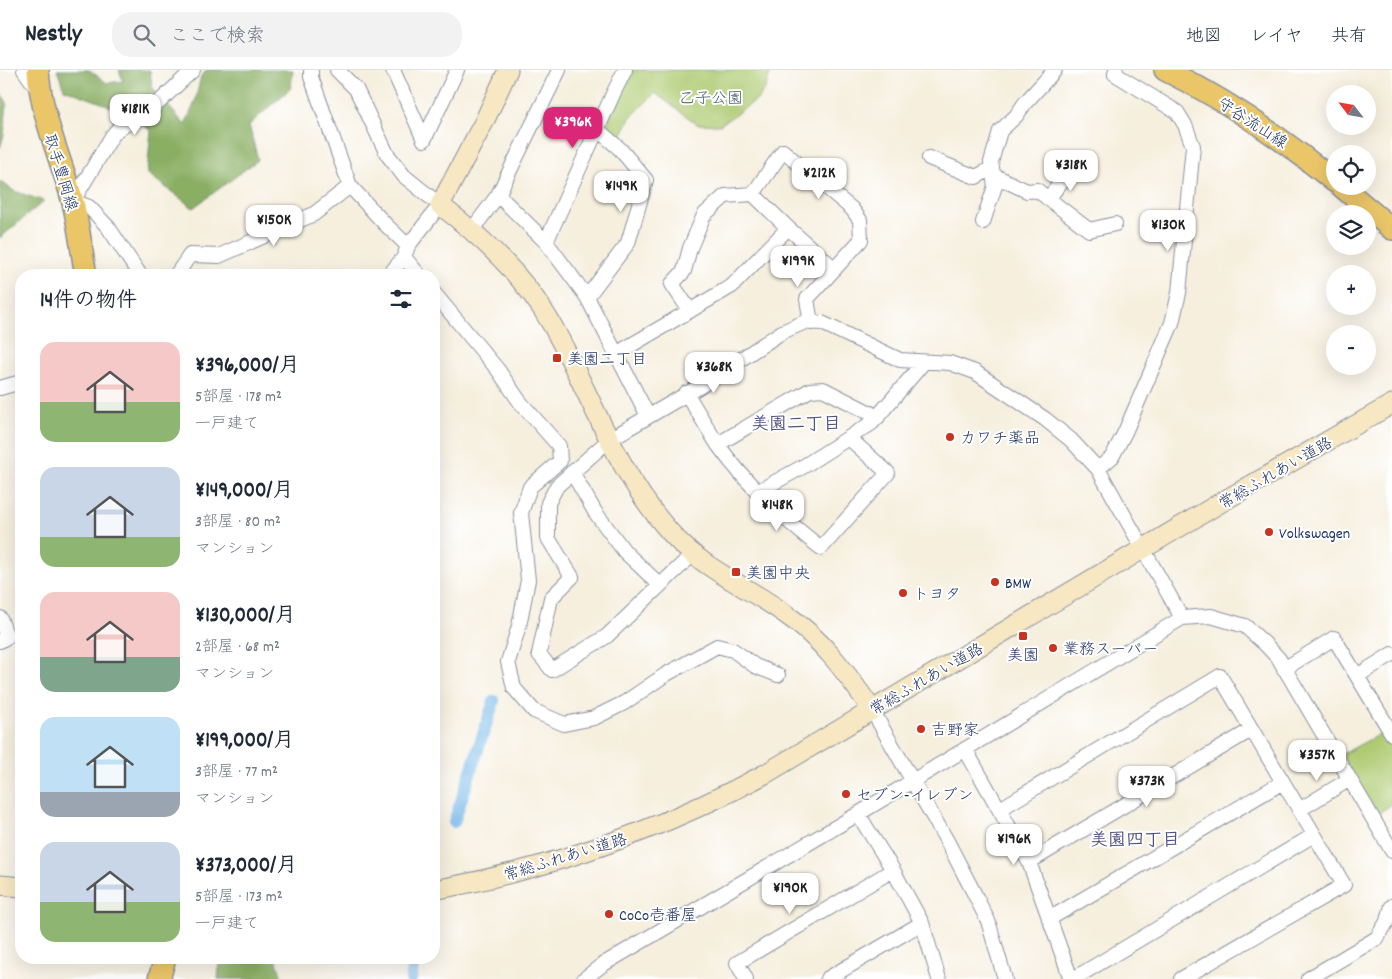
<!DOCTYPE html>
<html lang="ja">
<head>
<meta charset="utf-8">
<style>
  body { margin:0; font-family:Dekko,"Klee One",sans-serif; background:#f2f2f3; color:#1f2937; height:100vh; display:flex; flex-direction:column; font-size:19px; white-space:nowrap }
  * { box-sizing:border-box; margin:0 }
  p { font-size:16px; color:#747a83 }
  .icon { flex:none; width:28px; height:28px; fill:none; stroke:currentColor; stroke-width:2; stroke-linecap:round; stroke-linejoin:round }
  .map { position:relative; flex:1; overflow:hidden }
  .sheet { position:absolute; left:15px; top:199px; width:425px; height:695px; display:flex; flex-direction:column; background:#fff; border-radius:20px; box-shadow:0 5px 20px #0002 }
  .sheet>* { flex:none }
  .needle { width:32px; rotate:301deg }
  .buttons { position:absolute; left:1326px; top:15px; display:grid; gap:10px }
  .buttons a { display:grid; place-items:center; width:50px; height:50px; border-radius:50%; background:#fff; box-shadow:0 5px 20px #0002; font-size:25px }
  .price { position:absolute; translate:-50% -42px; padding:0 11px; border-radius:10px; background:#fff; color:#222; font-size:16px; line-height:32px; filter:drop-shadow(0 1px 2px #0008) }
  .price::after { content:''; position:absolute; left:50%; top:30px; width:15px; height:11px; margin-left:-8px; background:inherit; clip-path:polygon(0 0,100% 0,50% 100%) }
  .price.on { background:#db2777; color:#fff }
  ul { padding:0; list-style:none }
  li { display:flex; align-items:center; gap:15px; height:125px; padding:0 25px }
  li span { display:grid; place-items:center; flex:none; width:140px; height:100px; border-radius:15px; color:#555 }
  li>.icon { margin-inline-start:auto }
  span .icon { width:60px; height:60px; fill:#fffc; stroke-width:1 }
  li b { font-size:21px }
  h2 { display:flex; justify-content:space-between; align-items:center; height:60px; padding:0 25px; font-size:21px }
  header { display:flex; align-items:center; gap:30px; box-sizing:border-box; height:70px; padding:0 25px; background:#fff; border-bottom:1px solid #e0e1e3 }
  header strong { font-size:24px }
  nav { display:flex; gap:28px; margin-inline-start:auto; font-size:18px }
  .search { width:350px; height:45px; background:#f2f2f3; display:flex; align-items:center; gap:12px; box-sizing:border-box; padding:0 18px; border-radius:20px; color:#747a83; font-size:19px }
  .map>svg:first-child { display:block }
  .green { fill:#aecb72; stroke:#647d68 }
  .forest { fill:#8aaf64; stroke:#526f61 }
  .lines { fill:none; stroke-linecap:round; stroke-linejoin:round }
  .canal { stroke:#73b7e9; stroke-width:12 }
  .street-casing { stroke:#888f9e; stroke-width:16 }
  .secondary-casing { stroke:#888f9e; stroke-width:21 }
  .primary-casing { stroke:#888f9e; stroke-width:24 }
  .street { stroke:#fff; stroke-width:14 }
  .secondary { stroke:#f7e8c3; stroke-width:19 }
  .primary { stroke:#ebc669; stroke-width:21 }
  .poi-dot { fill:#c8321e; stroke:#fff; stroke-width:2 }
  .labels { text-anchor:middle; stroke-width:4; stroke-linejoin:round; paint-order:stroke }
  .park-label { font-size:16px; fill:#475e64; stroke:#fff }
  .street-label { font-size:16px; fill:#1b2f5e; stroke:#fff }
  .poi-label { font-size:16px; fill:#1b2f5e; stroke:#fff; text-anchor:start }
  .neighbourhood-label { font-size:18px; font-weight:bold; fill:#535484; stroke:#fff }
</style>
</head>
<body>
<header>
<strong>Nestly</strong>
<div class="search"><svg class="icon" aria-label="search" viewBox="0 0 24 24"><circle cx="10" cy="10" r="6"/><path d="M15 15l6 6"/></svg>ここで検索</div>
<nav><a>地図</a><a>レイヤ</a><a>共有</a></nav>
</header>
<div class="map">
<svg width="1392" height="909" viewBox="0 0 1392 909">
  <rect width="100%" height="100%" fill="#fff"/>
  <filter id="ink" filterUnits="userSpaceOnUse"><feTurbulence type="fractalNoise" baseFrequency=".02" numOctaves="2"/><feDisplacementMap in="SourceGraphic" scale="10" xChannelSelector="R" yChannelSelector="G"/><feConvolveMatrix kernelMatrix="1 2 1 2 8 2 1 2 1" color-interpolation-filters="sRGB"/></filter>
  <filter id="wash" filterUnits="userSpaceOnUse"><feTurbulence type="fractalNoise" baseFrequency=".0096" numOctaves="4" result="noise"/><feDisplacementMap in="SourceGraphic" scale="20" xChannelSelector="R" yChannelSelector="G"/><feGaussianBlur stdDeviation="1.12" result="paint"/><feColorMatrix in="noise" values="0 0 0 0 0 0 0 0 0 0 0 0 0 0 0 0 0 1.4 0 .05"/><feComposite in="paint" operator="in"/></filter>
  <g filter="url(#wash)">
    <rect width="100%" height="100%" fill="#f6efde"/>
    <path class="green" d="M 631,0 L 771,0 L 766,17 L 758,29 L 720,55 L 697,54 L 655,23 L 630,48 L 619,70 L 604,59 Z
      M 1389,659 L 1392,664 L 1392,734 L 1373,747 L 1337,687 Z"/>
    <path class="forest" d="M 57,0 L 89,0 L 107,13 L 123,11 L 119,0 L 150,0 L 152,17 L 185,55 L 195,32 L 201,6 L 207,0 L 293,0 L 291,18 L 249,55 L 258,90 L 193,138 L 147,103 L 151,60 L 107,35 L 64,19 Z
      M 0,22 L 7,32 L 4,65 L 0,78 Z
      M 0,111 L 14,121 L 44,131 L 0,168 Z
      M 220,888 L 276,888 L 281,905 L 281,909 L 218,909 Z"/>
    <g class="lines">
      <path class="canal" d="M 454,752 L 494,631
        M 411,909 L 414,892"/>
    </g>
  </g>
  <g filter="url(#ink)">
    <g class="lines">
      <defs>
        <path id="street" d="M 24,0 L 38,20
          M 311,0 L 311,7 L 350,116 L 385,154 L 408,176
          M 337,0 L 356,19 L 387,84 L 404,106 L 440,135 L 408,176 L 404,187 L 389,205
          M 393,0 L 424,70 L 457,0
          M 929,88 L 976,107 L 992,98
          M 993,105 L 1027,121 L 1037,120 L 1089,160 L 1115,154
          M 753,124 L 783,81 L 852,139 L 860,150 L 861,170 L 807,229 L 811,253
          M 498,125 L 546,172 L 587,227 L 648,346
          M 1048,129 L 1072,98
          M 983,152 L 995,116 L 991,92 L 1000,61 L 1016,46 L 1025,33 L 1055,0
          M 472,160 L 498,125 L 559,0
          M 546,172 L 614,22 L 625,0
          M 404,187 L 419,205
          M 140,205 L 108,157 L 89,137 L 73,131 L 112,66 L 118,59 L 157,34 L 193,0
          M 176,205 L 190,185 L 219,186 L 314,144 L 350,116
          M 434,223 L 498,300 L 520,332 L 559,376 L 560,391 L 530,417 L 521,443 L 528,510 L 519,556 L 508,592 L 514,618 L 534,641 L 564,654 L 594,648 L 624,633 L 665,605 L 717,576 L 733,580 L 755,596 L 778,605
          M 587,227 L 628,173 L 646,110 L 620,79 L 598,60
          M 690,241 L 672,214 L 684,201 L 690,178 L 704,145 L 725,126 L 753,124 L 788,158 L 835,199
          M 616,284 L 732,216 L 788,158
          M 0,318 L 21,312
          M 686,323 C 697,340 707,358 718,375 C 747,415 782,448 821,478 L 888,403 L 849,368
          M 718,374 L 810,320 L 823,319 L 878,347
          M 1098,399 L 1112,387 L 1125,362 L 1172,253 L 1179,223 L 1193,76 L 1185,55 L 1177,42 L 1115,4 L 1116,0
          M 572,402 L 595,442 L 625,482 L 660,515
          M 757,422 L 804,396 L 872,353 L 924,292
          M 693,484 L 607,566 L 552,600 L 539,584 L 551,528 L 572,507 L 548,468 L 548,433 L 557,416 L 610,369 L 702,315 L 782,262 L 805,252 L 822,253 L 900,290 L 950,293 L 975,302 L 1045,349 L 1071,370 L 1098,399 L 1182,548
          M 0,548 L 7,567 L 0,571
          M 1284,599 L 1334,568 L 1392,664
          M 1357,606 L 1392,584
          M 872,640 L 947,771 L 974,823 L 988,851 L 1005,909
          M 965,679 L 1029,792 L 1071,909
          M 1000,739 L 1220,606 L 1344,815 L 1181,909
          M 1299,740 L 1350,709
          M 858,744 L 893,800 L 922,853 L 939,909
          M 1029,792 L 1251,660
          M 1049,849 L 1283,712
          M 584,909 L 602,895 L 858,744 L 1182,548 L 1211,546 L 1245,556 L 1266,575 L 1279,589 L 1392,781
          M 746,909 L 737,893 L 893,800
          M 827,909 L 922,853
          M 1073,909 L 1314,765
          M 1308,909 L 1377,868 L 1388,850 L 1392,836"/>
        <path id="secondary" d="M 508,0 L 484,52 L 440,135 C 482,167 524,206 551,253 C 590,322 616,402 670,462 C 701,498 746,516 784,543 C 821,568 847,603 872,640
          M 0,815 L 21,817
          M 434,820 C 550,799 661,760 765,704 L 1220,433 L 1392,334"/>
        <path id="primary" d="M 38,0 C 41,46 60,86 72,129 C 79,154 81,180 86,205
          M 1165,0 C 1227,30 1282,68 1335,112
          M 1341,116 L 1392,159
          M 159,909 L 165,888"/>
      </defs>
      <use href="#street" class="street-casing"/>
      <use href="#secondary" class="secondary-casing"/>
      <use href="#primary" class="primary-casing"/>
      <use href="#street" class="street"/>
      <use href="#secondary" class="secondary"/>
      <use href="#primary" class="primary"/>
    </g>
  </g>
  <g class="poi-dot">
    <rect x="552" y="283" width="10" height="10" rx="2.5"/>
    <circle cx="950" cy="367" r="5"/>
    <circle cx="1269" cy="462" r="5"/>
    <rect x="731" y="497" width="10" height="10" rx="2.5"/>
    <circle cx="995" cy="512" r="5"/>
    <circle cx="903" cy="523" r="5"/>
    <rect x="1018" y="561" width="10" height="10" rx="2.5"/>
    <circle cx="1053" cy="578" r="5"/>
    <circle cx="921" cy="659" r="5"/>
    <circle cx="846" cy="724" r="5"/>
    <circle cx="609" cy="844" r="5"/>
  </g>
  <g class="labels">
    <g class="park-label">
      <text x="711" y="33">乙子公園</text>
    </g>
    <g class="street-label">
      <text transform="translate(1253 52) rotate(33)" y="6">守谷流山線</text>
      <text transform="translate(62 102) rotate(73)" y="6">取手豊岡線</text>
      <text transform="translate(1275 402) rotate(-30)" y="6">常総ふれあい道路</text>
      <text transform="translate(926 608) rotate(-30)" y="6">常総ふれあい道路</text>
      <text transform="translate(565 786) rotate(-17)" y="6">常総ふれあい道路</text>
    </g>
    <g class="poi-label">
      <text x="567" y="294">美園二丁目</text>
      <text x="960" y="373">カワチ薬品</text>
      <text x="1279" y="468">Volkswagen</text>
      <text x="746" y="508">美園中央</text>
      <text x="1005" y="518">BMW</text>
      <text x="913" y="529">トヨタ</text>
      <text x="1063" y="584">業務スーパー</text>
      <text x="1023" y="590" text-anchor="middle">美園</text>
      <text x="931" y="665">吉野家</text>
      <text x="856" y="730">セブン-イレブン</text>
      <text x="619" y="850">CoCo壱番屋</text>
    </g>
    <g class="neighbourhood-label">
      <text x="796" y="359">美園二丁目</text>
      <text x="1135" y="775">美園四丁目</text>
    </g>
  </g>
</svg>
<div class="buttons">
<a><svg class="needle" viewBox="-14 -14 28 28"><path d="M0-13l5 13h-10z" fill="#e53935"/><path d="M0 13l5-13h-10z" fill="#747a83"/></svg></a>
<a><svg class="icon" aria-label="locate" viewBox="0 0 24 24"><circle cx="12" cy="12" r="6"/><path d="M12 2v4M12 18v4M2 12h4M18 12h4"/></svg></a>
<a><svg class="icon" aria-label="layers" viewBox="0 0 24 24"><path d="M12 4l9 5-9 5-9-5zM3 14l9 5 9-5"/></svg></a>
<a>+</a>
<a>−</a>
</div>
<b class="price" style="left:135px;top:66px">¥181K</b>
<b class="price on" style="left:573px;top:79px">¥396K</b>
<b class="price" style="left:1071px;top:122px">¥318K</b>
<b class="price" style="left:819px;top:130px">¥212K</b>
<b class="price" style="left:621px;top:143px">¥149K</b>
<b class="price" style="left:274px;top:177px">¥150K</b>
<b class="price" style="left:1168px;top:182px">¥130K</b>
<b class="price" style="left:798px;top:218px">¥199K</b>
<b class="price" style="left:714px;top:324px">¥368K</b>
<b class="price" style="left:777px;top:462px">¥148K</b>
<b class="price" style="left:1317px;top:712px">¥357K</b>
<b class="price" style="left:1147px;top:738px">¥373K</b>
<b class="price" style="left:1014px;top:796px">¥196K</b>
<b class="price" style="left:790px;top:845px">¥190K</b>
<section class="sheet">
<h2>14件の物件<svg class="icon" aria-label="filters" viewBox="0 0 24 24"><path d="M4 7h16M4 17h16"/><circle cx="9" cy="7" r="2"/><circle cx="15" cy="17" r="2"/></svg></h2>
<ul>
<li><span style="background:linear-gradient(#f6c9c9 60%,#8fb573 0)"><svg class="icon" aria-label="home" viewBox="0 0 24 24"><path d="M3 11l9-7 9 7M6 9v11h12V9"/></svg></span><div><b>¥396,000/月</b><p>5部屋 · 178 m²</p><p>一戸建て</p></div></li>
<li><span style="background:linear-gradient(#c9d6e8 70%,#8fb573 0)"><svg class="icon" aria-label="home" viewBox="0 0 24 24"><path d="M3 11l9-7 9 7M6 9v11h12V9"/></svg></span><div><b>¥149,000/月</b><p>3部屋 · 80 m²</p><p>マンション</p></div></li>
<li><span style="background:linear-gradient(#f6c9c9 65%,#7fa58c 0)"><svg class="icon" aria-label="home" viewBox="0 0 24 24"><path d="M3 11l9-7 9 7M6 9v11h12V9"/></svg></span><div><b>¥130,000/月</b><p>2部屋 · 68 m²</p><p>マンション</p></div></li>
<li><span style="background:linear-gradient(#bfe0f5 75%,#9aa5b1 0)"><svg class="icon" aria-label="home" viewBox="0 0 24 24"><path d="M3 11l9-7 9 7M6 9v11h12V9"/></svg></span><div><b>¥199,000/月</b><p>3部屋 · 77 m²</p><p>マンション</p></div></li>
<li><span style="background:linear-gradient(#c9d6e8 60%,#8fb573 0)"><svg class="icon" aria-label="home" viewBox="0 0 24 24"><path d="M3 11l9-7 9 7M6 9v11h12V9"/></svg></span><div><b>¥373,000/月</b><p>5部屋 · 173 m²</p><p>一戸建て</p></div></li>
</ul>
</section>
</div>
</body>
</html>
